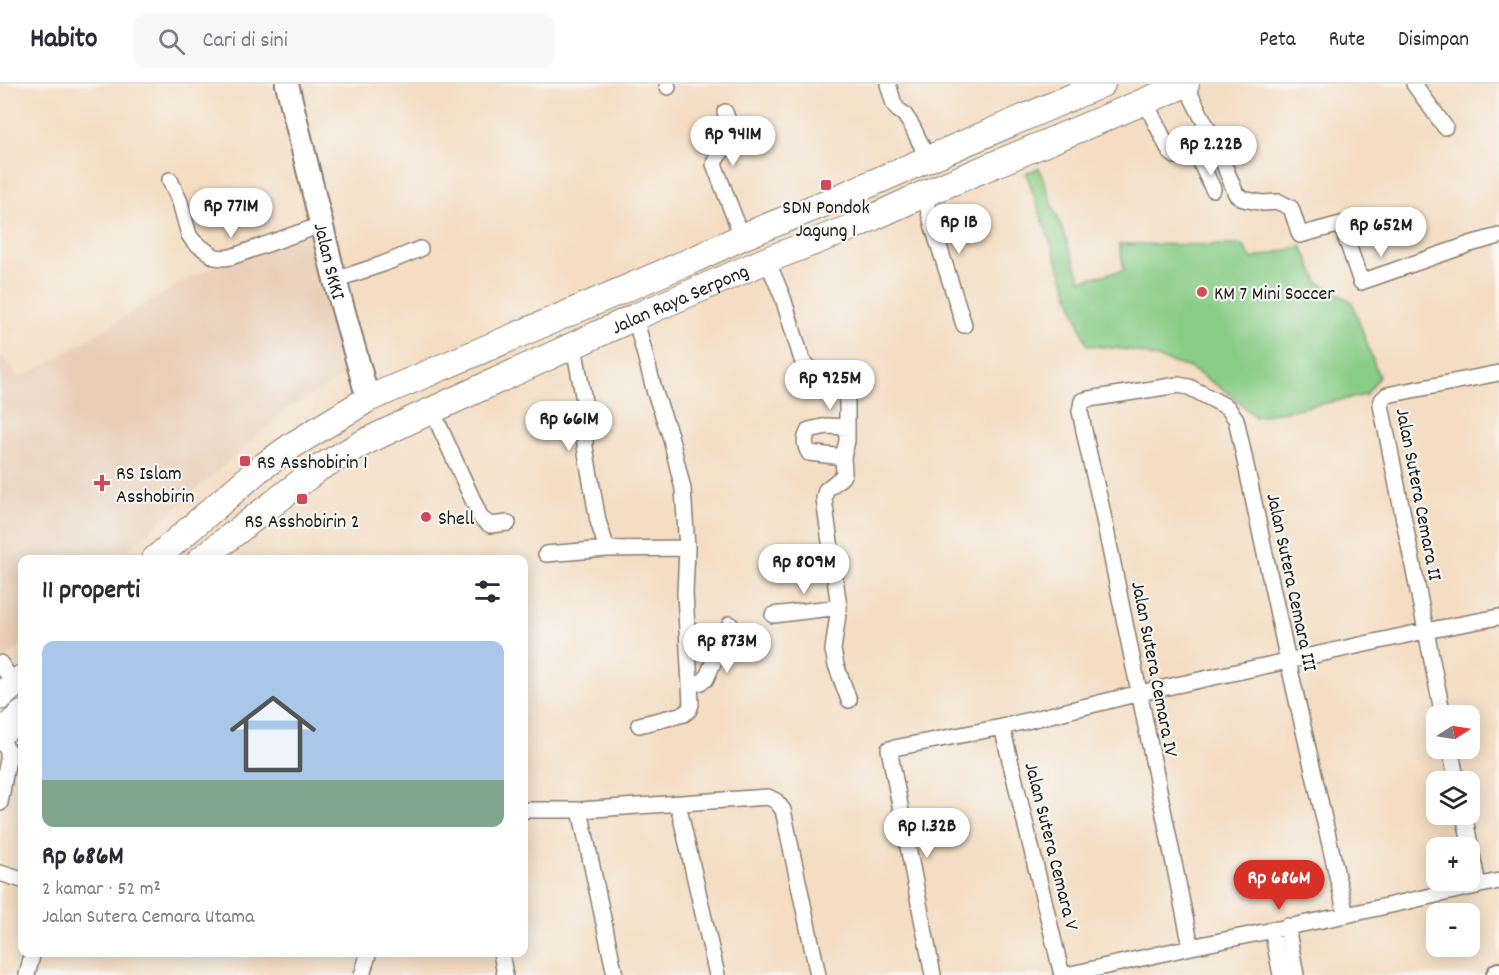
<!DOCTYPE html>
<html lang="id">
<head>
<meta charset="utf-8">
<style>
  body { margin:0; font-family:Dekko,sans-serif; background:#f7f7f7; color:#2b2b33; height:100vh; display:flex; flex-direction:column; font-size:22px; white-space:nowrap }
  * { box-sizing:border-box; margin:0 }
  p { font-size:20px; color:#7c7c81 }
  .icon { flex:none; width:33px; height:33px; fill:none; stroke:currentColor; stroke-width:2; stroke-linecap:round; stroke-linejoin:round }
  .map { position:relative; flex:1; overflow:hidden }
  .sheet { position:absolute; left:18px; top:471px; width:510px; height:402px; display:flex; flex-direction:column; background:#fff; border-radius:12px; box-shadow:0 3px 15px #0003 }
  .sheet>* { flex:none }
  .needle { width:39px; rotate:78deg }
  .tools { position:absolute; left:1426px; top:621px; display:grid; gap:12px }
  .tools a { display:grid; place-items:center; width:54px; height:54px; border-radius:12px; background:#fff; box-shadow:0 3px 15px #0003; font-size:30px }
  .price { position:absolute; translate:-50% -51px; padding:0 14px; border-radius:21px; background:#fff; color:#222; font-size:20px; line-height:39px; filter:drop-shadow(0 2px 3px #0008) }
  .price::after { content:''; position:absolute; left:50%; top:36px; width:18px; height:14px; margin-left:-9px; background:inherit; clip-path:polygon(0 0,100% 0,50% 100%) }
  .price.selected { background:#d93025; color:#fff }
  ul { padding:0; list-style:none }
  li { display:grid; align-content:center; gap:12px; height:318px; padding:0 24px }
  li span { display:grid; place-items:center; height:186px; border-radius:12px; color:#555 }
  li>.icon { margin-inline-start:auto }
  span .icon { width:108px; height:108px; fill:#fffc; stroke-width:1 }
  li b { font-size:26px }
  h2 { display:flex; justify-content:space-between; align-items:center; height:72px; padding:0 24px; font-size:26px }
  header { display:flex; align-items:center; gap:36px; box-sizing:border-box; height:84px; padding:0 30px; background:#fff; border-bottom:2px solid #e1e1e2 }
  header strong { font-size:28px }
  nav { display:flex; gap:33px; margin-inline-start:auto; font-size:21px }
  .search { width:420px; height:54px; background:#f7f7f7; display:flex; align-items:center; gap:15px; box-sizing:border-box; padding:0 21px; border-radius:12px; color:#7c7c81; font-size:22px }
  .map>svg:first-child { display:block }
  .built { fill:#e9ceb7 }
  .green { fill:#88cc85; stroke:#527450; stroke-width:1.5 }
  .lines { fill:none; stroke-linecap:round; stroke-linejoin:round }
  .street-casing { stroke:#887c6f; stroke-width:18 }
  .secondary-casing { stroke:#887c6f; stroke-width:26 }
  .primary-casing { stroke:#887c6f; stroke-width:28 }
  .street { stroke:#fff; stroke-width:15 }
  .secondary { stroke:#fff; stroke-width:22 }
  .primary { stroke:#fff; stroke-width:26 }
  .poi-dot { fill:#d1495b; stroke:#f6f6f2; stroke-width:2 }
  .labels { text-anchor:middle; stroke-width:4.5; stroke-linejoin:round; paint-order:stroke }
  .poi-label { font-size:20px; fill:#1c1c1c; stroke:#f6f6f2; text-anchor:start }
  .street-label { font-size:20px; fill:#1c1c1c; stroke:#f6f6f2 }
</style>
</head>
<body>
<header>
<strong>Habito</strong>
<div class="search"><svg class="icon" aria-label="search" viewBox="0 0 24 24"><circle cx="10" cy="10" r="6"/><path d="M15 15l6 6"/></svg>Cari di sini</div>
<nav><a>Peta</a><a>Rute</a><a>Disimpan</a></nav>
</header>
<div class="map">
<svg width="1499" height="891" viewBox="0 0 1499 891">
  <rect width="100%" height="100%" fill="#f6f6f2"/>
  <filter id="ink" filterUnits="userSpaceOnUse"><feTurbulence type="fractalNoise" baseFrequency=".0167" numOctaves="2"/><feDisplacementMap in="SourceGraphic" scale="12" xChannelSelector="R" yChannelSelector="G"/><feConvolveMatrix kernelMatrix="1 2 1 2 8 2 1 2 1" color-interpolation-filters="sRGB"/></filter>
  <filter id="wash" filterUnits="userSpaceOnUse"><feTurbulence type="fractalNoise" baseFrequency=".008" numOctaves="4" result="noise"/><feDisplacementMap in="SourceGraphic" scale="24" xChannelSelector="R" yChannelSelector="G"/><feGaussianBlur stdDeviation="1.35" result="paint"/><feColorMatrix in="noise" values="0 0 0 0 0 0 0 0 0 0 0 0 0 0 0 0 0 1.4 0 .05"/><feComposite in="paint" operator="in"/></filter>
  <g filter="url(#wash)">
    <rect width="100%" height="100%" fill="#f4ddc2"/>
    <path class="built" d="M 308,146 L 346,292 L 290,323 L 118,475 L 22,476 L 22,560 L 5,575 L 0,567 L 0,273 L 2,272 L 19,294 L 49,279 L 190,193 Z"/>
    <path class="green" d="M 1039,84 L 1081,196 L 1124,186 L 1119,160 L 1243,161 L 1251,175 L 1302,162 L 1318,198 L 1352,218 L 1379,293 L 1366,311 L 1255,333 L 1229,309 L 1190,284 L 1131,266 L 1087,261 L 1026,89 Z"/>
  </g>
  <g filter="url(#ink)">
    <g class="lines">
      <defs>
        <path id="street" d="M 667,0 L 668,3
          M 888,0 L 894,20 L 898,26 L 904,30 L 912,42 L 928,75
          M 1185,0 L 1216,61 L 1236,110 L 1243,115 L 1263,119 L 1279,118 L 1291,124 L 1300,151 L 1341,140 L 1361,198 L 1470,160 L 1499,152
          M 1414,0 L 1445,43
          M 1145,17 L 1170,68 L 1175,72 L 1192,70 L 1198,73 L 1213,105
          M 725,28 L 734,54 C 729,64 717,68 714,80 L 742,153
          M 170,96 L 180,118 L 189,151 L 194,158 L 215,173 L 223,174 L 231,173 L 321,141
          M 924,110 L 933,143 L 964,241
          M 767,176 L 783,214 L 802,276 L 810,284 L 841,302 L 845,305 L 847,310 L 847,357 L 843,373 L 809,369 C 804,360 804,355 809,346 L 827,342 L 847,343
          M 335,196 L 383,180 L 420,165
          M 635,233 L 655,309 L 670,351 L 683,405 L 687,464 L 685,509 L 691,620 L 689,626 L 684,630 L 639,641
          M 574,262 L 584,317 L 585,363 L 598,437 L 607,465
          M 432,326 L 481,434 L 490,441 L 508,439
          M 843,373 L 844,389 L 842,393 L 826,406 L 824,415 L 839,523 L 833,566 L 836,581 L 849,616
          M 546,470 L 607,465 L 687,464
          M 773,531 L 839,523
          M 0,579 L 15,601
          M 690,600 L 699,599 L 706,595 L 730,540
          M 1443,632 L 1381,321 L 1382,316 L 1387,311 L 1499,289
          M 1002,643 L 1062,891
          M 0,652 L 8,667 L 8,675 L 0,719
          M 1450,664 L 1457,698
          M 678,720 L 717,891
          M 524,726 L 580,726 L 768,713 L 776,717 L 783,726 L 818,891
          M 580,726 L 615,891
          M 1464,730 L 1478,801
          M 0,789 L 22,796
          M 1287,842 L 1296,891
          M 1272,845 L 1281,891
          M 1191,863 L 1101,421 L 1088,366 L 1080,327 L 1082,317 L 1089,315 L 1178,301 L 1189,303 L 1227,323 L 1236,335 L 1288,577 L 1346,831
          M 501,868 L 505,891
          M 27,891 L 33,868
          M 362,891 L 369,868
          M 933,891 L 889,665 L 1002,643 L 1140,609 L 1425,547 L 1499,533
          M 1067,891 L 1191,863 L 1346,831 L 1499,797"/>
        <g id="secondary">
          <path id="s1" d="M 287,0 L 335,196 L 368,315"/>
          <path d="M 1498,891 L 1499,890"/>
        </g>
        <g id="primary">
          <path d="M 154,476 L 258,386 L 293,361 L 368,315 L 695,175 L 742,153 L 840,113 L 1102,0"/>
          <path id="s2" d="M 200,476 L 319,384 L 365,358 L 411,336 L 635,233 L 767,176 L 850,144 L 924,110 L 1186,0"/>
          <path d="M 0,613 L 22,594"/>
          <path d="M 0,650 L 22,630"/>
        </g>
      </defs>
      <use href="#street" class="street-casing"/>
      <use href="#secondary" class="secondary-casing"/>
      <use href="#primary" class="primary-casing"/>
      <use href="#street" class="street"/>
      <use href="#secondary" class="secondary"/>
      <use href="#primary" class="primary"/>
    </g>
  </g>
  <g class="poi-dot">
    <rect x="820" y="95" width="12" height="12" rx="3"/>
    <circle cx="1202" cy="208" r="6"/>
    <rect x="239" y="371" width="12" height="12" rx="3"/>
    <path d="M99 390h6v6h6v6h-6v6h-6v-6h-6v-6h6z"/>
    <rect x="296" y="409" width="12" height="12" rx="3"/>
    <circle cx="426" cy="433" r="6"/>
  </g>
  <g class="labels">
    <g class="poi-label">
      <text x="826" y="129" text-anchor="middle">SDN Pondok<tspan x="826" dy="23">Jagung 1</tspan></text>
      <text x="1214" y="215">KM 7 Mini Soccer</text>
      <text x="257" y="384">RS Asshobirin 1</text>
      <text x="116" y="395">RS Islam<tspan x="116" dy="23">Asshobirin</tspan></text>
      <text x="438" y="440">Shell</text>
      <text x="302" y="443" text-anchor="middle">RS Asshobirin 2</text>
    </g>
    <g class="street-label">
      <text dy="7" stroke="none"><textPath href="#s1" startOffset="182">Jalan SKKI</textPath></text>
      <text dy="7" stroke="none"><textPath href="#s2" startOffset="549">Jalan Raya Serpong</textPath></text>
      <text transform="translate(1420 410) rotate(79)" y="7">Jalan Sutera Cemara II</text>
      <text transform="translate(1293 498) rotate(78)" y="7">Jalan Sutera Cemara III</text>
      <text transform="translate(1156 585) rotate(79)" y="7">Jalan Sutera Cemara IV</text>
      <text transform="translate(1053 762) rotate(76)" y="7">Jalan Sutera Cemara V</text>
    </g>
  </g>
</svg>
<div class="tools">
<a><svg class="needle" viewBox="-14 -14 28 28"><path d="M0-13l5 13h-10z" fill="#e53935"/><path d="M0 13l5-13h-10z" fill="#7c7c81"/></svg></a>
<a><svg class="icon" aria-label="layers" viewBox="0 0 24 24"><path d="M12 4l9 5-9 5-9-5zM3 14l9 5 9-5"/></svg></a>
<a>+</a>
<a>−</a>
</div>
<b class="price" style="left:733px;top:83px">Rp 941M</b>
<b class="price" style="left:1211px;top:93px">Rp 2.22B</b>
<b class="price" style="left:231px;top:155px">Rp 771M</b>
<b class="price" style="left:959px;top:171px">Rp 1B</b>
<b class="price" style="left:1381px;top:174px">Rp 652M</b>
<b class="price" style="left:830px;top:327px">Rp 925M</b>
<b class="price" style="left:569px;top:368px">Rp 661M</b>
<b class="price" style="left:804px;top:511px">Rp 809M</b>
<b class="price" style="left:727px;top:590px">Rp 873M</b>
<b class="price" style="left:927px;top:775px">Rp 1.32B</b>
<b class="price selected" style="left:1279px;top:827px">Rp 686M</b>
<section class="sheet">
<h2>11 properti<svg class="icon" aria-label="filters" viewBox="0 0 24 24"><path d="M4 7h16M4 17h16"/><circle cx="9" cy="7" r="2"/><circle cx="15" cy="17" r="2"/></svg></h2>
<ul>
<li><span style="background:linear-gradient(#a9c7e8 75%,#7fa58c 0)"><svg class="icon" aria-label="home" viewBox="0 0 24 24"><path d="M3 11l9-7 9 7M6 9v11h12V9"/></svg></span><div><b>Rp 686M</b><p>2 kamar · 52 m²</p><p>Jalan Sutera Cemara Utama</p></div></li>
</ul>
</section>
</div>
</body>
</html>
